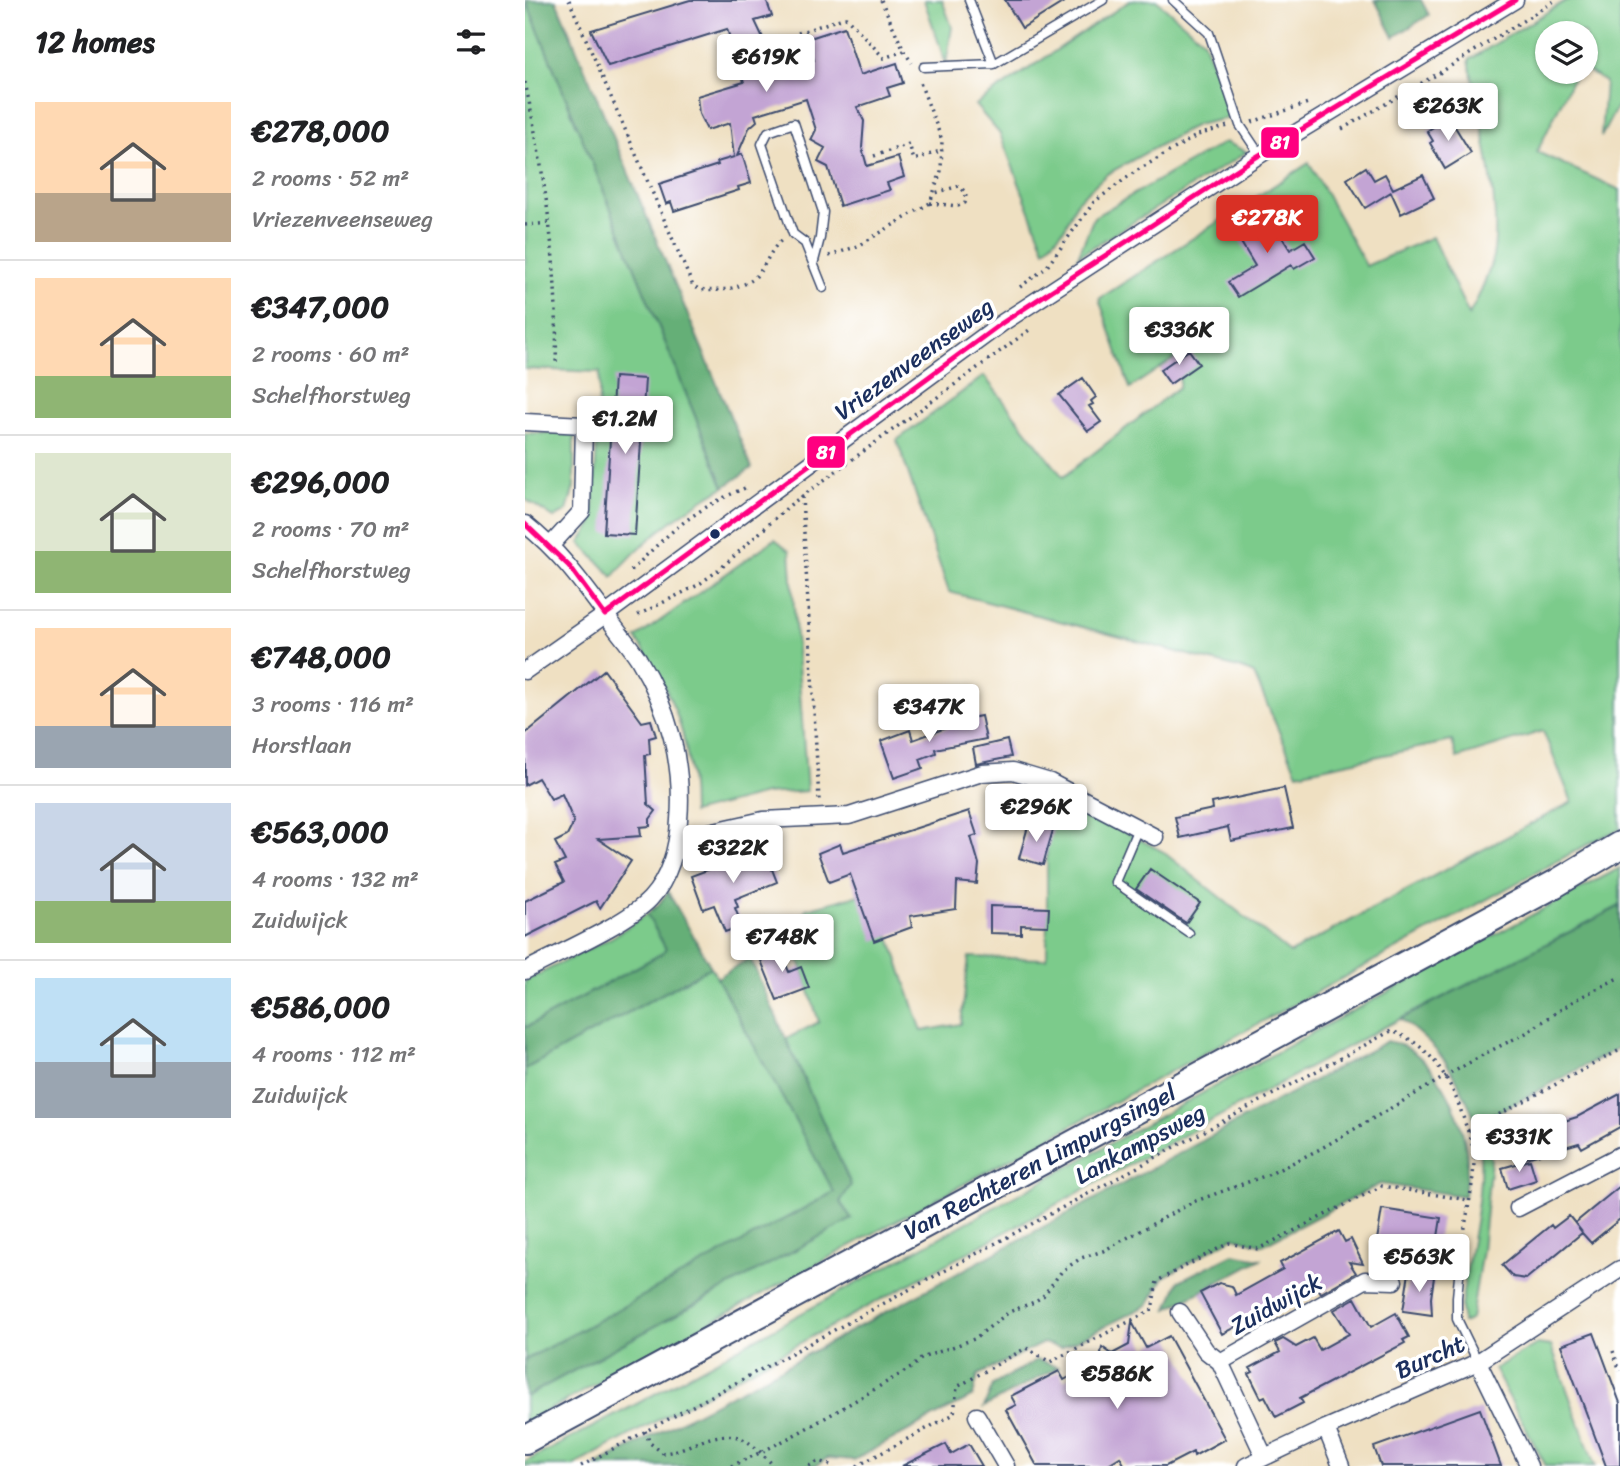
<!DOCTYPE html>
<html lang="en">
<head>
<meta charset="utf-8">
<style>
  body { margin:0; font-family:Sriracha,sans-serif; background:#f2f2f2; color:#202124; height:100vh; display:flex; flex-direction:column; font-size:26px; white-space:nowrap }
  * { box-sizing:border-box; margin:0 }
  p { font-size:23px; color:#757577 }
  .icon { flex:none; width:38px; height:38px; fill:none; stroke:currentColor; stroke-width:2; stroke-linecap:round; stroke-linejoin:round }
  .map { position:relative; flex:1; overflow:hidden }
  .drawer { display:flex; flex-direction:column; background:#fff; width:525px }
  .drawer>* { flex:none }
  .controls { position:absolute; left:1010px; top:21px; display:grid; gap:14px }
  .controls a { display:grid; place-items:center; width:63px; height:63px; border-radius:50%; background:#fff; box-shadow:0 2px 5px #0004; font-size:35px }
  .price { position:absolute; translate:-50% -60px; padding:0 16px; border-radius:7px; background:#fff; color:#222; font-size:23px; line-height:46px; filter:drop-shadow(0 2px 4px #0008) }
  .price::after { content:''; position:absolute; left:50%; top:42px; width:21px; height:16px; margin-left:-10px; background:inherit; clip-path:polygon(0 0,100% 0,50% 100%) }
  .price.active { background:#d93025; color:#fff }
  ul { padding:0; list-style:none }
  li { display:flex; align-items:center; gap:21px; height:175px; padding:0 35px }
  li+li { border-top:2px solid #e0e0e0 }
  li span { display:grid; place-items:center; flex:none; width:196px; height:140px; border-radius:0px; color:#555 }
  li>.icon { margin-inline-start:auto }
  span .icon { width:84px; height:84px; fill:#fffc; stroke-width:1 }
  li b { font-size:30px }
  h2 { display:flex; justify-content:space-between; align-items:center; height:84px; padding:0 35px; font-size:30px }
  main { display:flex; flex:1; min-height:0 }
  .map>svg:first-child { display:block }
  .green { fill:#7ccb8b; stroke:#4c7d74; stroke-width:2 }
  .forest { fill:#65af77; stroke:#406f6a; stroke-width:2 }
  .building { fill:#c3a4d4 }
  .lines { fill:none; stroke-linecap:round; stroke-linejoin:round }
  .lane-casing { stroke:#3b4a6d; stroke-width:11 }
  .street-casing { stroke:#3b4a6d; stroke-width:19 }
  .primary-casing { stroke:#3b4a6d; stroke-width:30 }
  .path { stroke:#3b4a6d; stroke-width:3.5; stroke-dasharray:2 5; stroke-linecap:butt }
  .lane { stroke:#fff; stroke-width:8 }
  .street { stroke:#fff; stroke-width:16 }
  .primary { stroke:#fff; stroke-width:26 }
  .bus-1-casing { stroke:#fff; stroke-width:10 }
  .bus-1 { stroke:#ff0080; stroke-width:5 }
  .bus-dot { fill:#1b2f5e; stroke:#fff; stroke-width:2.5 }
  .labels { text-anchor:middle; stroke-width:7; stroke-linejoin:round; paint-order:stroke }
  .street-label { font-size:24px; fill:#1b2f5e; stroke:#fff }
  .line-badge { stroke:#fff; stroke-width:2.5 }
  .badge-label { font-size:19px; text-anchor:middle; font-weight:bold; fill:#fff }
</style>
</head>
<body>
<main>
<section class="drawer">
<h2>12 homes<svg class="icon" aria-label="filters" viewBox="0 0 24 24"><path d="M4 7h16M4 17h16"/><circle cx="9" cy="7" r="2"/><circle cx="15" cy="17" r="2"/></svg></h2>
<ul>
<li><span style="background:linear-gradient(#ffd9b3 65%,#b9a48a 0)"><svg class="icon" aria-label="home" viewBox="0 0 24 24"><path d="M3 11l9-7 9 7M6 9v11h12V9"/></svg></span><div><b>€278,000</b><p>2 rooms · 52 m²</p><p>Vriezenveenseweg</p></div></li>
<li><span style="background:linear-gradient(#ffd9b3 70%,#8fb573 0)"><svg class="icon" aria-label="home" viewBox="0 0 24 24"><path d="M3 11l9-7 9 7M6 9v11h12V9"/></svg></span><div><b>€347,000</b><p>2 rooms · 60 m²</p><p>Schelfhorstweg</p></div></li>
<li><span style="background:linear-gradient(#dfe7d0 70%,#8fb573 0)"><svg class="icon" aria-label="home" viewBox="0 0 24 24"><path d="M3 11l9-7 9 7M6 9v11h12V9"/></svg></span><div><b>€296,000</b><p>2 rooms · 70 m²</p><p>Schelfhorstweg</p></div></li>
<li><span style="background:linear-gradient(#ffd9b3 70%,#9aa5b1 0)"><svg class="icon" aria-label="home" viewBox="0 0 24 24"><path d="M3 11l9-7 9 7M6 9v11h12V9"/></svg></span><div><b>€748,000</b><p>3 rooms · 116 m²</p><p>Horstlaan</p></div></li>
<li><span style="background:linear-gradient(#c9d6e8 70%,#8fb573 0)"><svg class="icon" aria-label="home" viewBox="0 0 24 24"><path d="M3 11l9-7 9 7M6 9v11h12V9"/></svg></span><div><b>€563,000</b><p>4 rooms · 132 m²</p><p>Zuidwijck</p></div></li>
<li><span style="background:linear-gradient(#bfe0f5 60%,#9aa5b1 0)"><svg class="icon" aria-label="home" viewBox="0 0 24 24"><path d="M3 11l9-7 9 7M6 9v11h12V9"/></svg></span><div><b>€586,000</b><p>4 rooms · 112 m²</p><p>Zuidwijck</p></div></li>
</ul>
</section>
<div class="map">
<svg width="1095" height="1466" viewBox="0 0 1095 1466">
  <rect width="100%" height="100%" fill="#fff"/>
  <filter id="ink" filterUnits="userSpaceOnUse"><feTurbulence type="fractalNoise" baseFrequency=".0143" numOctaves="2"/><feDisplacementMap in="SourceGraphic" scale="14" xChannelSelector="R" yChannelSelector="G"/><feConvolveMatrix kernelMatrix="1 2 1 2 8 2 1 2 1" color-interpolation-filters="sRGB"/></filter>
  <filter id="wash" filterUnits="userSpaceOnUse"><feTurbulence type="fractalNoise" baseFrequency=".00686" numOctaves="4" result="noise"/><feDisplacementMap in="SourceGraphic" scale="28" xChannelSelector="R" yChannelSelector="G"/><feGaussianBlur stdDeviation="1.57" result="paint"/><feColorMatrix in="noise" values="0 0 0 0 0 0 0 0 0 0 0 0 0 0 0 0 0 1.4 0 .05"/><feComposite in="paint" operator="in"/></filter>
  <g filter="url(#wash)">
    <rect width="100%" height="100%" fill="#efe0c2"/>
    <path class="green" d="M 1,0 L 199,487 C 157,511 118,539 88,577 L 55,543 L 68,523 L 75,372 L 0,369 Z
      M 399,0 L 417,0 L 427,27 L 421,64 Z
      M 606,0 L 631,0 L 678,40 L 707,117 L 671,125 L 582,174 L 552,201 L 540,228 L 520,250 L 475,134 L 450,105 Z
      M 1042,0 L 1095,0 L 1095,101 L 1076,137 L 1080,82 L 1061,70 L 1060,33 L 1022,33 L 1022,72 L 1051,72 L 1012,152 L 1095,190 L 1095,829 L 1069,841 L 0,1423 L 0,1397 L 327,1219 L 315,1202 L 325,1185 L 261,1039 L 294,1022 L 266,935 L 281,909 L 349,891 L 397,1031 L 436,1024 L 444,957 L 522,959 L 522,791 L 637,851 L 765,953 L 1047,802 L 1018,731 L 932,758 L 927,741 L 772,773 L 729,674 L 717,669 L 424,592 L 372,440 L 459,376 L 538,477 L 654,387 L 656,354 L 605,388 L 574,299 L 784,163 L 841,266 L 907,237 L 944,315 C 954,296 963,278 968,256 C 978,206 953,113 944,60 Z
      M 700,142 L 722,152 L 553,256 L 569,217 Z
      M 0,433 L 49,434 L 49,487 L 42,511 L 29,518 L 0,499 Z
      M 250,539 L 265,551 L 282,791 L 240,794 L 167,813 C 167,741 150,697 111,638 Z
      M 1095,868 L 1095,906 L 848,1033 L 48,1466 L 0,1466 L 0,1462 L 106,1407 L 805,1023 Z
      M 122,914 L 141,949 L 138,953 L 0,1028 L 0,981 L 86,938 Z
      M 186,967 L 310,1192 L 0,1360 L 0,1069 Z
      M 960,1130 L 966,1160 L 957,1250 L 946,1319 L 938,1323 L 936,1308 C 941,1261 964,1178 952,1135 Z
      M 1012,1344 L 1026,1346 L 1070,1466 L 1021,1466 L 969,1369 Z"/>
    <path class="forest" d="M 1,0 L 31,0 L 227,468 L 199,487 Z
      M 850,0 L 896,0 L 904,15 L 869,37 Z
      M 143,892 L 186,967 L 0,1069 L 0,1028 L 138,953 L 141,949 L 122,914 L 133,905 Z
      M 1095,906 L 1095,1047 L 951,1124 C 949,1115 945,1107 941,1099 C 924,1060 909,1045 876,1019 Z
      M 225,958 L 326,1185 L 315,1202 L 327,1219 L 0,1397 L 0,1360 L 309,1192 L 192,978 Z
      M 862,1041 C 909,1049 939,1115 942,1158 C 943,1171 940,1184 939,1196 L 855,1184 L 738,1245 L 709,1237 L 639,1277 L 623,1305 L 536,1348 L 518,1343 L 453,1375 L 448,1396 L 329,1460 L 303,1458 L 289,1466 L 70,1466 L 261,1366 Z
      M 708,1254 L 736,1259 L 643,1309 L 654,1281 Z
      M 512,1360 L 534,1367 L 459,1407 L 468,1385 Z"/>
    <g id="blocks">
      <path class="building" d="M 165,0 L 241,0 L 247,16 L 230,21 L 239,40 L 252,53 L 257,70 L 289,60 L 282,39 L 319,27 L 335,75 L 372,63 L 378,83 L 362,88 L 365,96 L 332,107 L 339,121 L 337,148 L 342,166 L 373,157 L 379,177 L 362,183 L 365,190 L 315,206 L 303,167 L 293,162 L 300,148 L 286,140 L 291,130 L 281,99 L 230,115 L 232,121 L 224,128 L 212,156 L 217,154 L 226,183 L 213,187 L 214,190 L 149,211 L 146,202 L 141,204 L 134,184 L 193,165 L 192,162 L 209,157 L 205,123 L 182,130 L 174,114 L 172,96 L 219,82 L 202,29 L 83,66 L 66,30 Z
        M 480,0 L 542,0 L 497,28 Z
        M 924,117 L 946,153 L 920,169 L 905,143 L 908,141 L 902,131 Z
        M 841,167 L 849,180 L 860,174 L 868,189 L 898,175 L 909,198 L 876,214 L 866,192 L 840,208 L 822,179 Z
        M 743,215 L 765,250 L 780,241 L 790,257 L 769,269 L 766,265 L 713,297 L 703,282 L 730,266 L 711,234 Z
        M 664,350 L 674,364 L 645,384 L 635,370 Z
        M 89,377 L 120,379 L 110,535 L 79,533 Z
        M 558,378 L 571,397 L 566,401 L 568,404 L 564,406 L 576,422 L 563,431 L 534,395 Z
        M 79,670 L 117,722 L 126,720 L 131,736 L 124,738 L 125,754 L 120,755 L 123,804 L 131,811 L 125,819 L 125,826 L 115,827 L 116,836 L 73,839 L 106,861 L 75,908 L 71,901 L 0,937 L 0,901 L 39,882 L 30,865 L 40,861 L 30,842 L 42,836 L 49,822 L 37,794 L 26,799 L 13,778 L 0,785 L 0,734 Z
        M 456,716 L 461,739 L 410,749 L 411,753 L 395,759 L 398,768 L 369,778 L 356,741 L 385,730 L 388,740 L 426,726 L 425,722 Z
        M 482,740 L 486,757 L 451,764 L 448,748 Z
        M 759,788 L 768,828 L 706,841 L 703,827 L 655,838 L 650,817 L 688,809 L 687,803 Z
        M 444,811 L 452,835 L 446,837 L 454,864 L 452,884 L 432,882 L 431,909 L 385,916 L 387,927 L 349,941 L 325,874 L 304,882 L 293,853 L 315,844 L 318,852 Z
        M 504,823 L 528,830 L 518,865 L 494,858 Z
        M 239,849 L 252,882 L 210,899 L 213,907 L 210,908 L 217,926 L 200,932 L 189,905 L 178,909 L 166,876 Z
        M 625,869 L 675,903 L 661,923 L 611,889 Z
        M 465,906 L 524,908 L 523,926 L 496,925 L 496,934 L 465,933 Z
        M 253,945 L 264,972 L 276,967 L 284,988 L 252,1000 L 233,953 Z
        M 1095,1094 L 1095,1127 L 1057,1148 L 1054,1143 L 991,1161 L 985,1138 L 1052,1117 Z
        M 1005,1160 L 1011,1180 L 983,1189 L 977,1168 Z
        M 1095,1186 L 1095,1219 L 1066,1243 L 1057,1233 L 1001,1279 L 988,1277 L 977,1265 L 1026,1225 L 1028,1228 L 1044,1216 L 1057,1232 L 1050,1223 Z
        M 857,1209 L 916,1218 L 913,1237 L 904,1237 L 898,1273 L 848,1265 Z
        M 814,1231 L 820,1242 L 826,1239 L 838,1264 L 824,1262 L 831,1273 L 796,1293 L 788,1280 L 757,1297 L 760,1301 L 697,1334 L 675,1293 L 694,1283 L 707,1286 L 711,1295 L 758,1269 L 755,1263 Z
        M 884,1273 L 909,1277 L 906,1298 L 907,1315 L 878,1311 Z
        M 830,1298 L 846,1327 L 871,1313 L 884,1337 L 878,1340 L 880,1343 L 775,1398 L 778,1403 L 751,1417 L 740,1396 L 736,1398 L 724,1374 L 728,1372 L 725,1368 L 755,1352 L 750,1343 L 758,1339 L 771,1347 L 788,1338 L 795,1350 L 824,1334 L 809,1310 Z
        M 607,1322 L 621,1348 L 644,1336 L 700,1439 L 669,1456 L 668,1452 L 641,1466 L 600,1466 L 595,1457 L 580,1466 L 512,1466 L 481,1410 L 491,1405 L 486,1396 L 534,1371 L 539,1380 L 575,1360 L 577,1347 L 587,1354 L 604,1345 Z
        M 1069,1333 L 1095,1403 L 1095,1466 L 1081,1466 L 1036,1345 Z
        M 955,1409 L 976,1466 L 856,1466 L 849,1447 Z
        M 421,1444 L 426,1454 L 444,1444 L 457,1466 L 377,1466 Z"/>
    </g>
  </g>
  <g filter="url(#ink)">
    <use href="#blocks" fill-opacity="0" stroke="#3b4a6d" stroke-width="2"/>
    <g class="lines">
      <defs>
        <path id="lane" d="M 444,0 L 469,64 L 578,0
          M 648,0 L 684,33 L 715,125 L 735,155
          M 399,67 L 469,64
          M 289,261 L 295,238 L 298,212 L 269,123 L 243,132 L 237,144 L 268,234 L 280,243 L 298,288
          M 613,828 L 590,882 L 664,933
          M 912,1243 L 937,1246 L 932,1297 L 932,1319 L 953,1362"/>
        <path id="street" d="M 0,422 L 59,425 L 57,511 L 26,545
          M 0,524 C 35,552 55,580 81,615 C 91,630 103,643 113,658 C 143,707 159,763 154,820 C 153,847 144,879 125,899 C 100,925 33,953 0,971
          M 0,671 L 80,615 L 477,323 L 728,159 L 990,0
          M 153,839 L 238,820 L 324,816 L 457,773 L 488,771 L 525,782 L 630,837
          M 993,1208 L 1095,1155
          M 655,1312 L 681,1351 L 695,1362 L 739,1456
          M 695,1362 L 840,1280 L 869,1281
          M 953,1362 L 1004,1466
          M 452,1416 L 481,1466
          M 801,1428 L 816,1466
          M 721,1466 L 801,1428 L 953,1362 L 1095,1269"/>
        <path id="primary" d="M 0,1440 L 1030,884 L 1095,845"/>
      </defs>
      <use href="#lane" class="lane-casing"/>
      <use href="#street" class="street-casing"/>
      <use href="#primary" class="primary-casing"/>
      <path class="path" d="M 44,0 L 168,286 C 182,295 213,289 227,280 C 240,270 244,250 257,240
        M 356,0 L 379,51 L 387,63
        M 273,33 L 321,17 L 359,58 L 379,51
        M 0,82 C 20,177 34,267 31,364
        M 727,122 L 783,103
        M 817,129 L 916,72 L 1031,0
        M 349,156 L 384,144 L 389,160 L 418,150
        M 405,203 L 433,206 L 440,203 L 441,193 L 434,186 L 410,193
        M 0,225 L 25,223
        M 304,256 L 333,246 L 405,203 L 416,171 L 417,140 L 394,80
        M 495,287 L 521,268 L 569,202 L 611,171 L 673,135 L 703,126
        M 277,497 L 294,800
        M 106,571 C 144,532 169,509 220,488
        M 113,615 L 173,585 L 195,569 L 265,505 L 507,328
        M 943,1131 L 1095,1050
        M 1088,1351 L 1095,1371
        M 120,1431 L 125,1443 L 138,1453 C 150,1452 160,1447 171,1443 C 211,1427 221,1437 249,1466
        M 56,1466 L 866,1031 C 907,1044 928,1083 940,1123 C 944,1134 949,1147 949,1159 C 949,1182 942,1211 939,1234
        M 206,1466 C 268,1439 327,1402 386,1368 L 397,1358 L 449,1339 L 484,1312 L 509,1302 L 518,1296 L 537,1271 L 556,1258 L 578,1251 L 668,1202 L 745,1174 L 795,1149 L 963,1052 L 1001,1033 L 1050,1000 L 1095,977
        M 284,1466 L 294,1461 L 308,1466
        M 332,1466 L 429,1414 L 432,1387 L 501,1348 L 525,1362 L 627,1310 L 632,1281 L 704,1243 L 733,1249 L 857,1186 L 943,1200"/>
      <use href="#lane" class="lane"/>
      <use href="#street" class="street"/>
      <use href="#primary" class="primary"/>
      <defs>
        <path id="bus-1" d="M 0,524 L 44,566 L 80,615
          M 80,615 L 477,323 L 728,159 L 990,0"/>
      </defs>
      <use href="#bus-1" class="bus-1-casing"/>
      <use href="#bus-1" class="bus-1"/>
    </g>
  </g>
  <circle class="bus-dot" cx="190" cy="534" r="6"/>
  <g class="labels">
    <g class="street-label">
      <text transform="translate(389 359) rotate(-36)" y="8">Vriezenveenseweg</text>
      <text transform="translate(615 1144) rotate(-28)" y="8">Lankampsweg</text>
      <text transform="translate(515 1162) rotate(-28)" y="8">Van Rechteren Limpurgsingel</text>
      <text transform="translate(751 1304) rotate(-29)" y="8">Zuidwijck</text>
      <text transform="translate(905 1357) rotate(-24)" y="8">Burcht</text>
    </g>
  </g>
  <g class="line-badge">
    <rect x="735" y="126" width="40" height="33" rx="7" fill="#ff0080"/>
    <rect x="281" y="435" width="40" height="34" rx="7" fill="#ff0080"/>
  </g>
  <g class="badge-label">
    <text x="755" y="149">81</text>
    <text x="301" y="459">81</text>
  </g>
</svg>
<div class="controls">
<a><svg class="icon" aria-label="layers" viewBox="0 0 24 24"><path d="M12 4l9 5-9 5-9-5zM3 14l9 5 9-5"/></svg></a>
</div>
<b class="price" style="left:241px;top:94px">€619K</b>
<b class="price" style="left:923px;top:143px">€263K</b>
<b class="price active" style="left:742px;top:255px">€278K</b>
<b class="price" style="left:654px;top:367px">€336K</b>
<b class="price" style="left:100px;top:456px">€1.2M</b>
<b class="price" style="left:404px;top:744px">€347K</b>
<b class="price" style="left:511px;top:844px">€296K</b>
<b class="price" style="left:208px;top:885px">€322K</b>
<b class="price" style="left:257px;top:974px">€748K</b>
<b class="price" style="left:994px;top:1174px">€331K</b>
<b class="price" style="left:894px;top:1294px">€563K</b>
<b class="price" style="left:592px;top:1411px">€586K</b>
</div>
</main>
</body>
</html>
